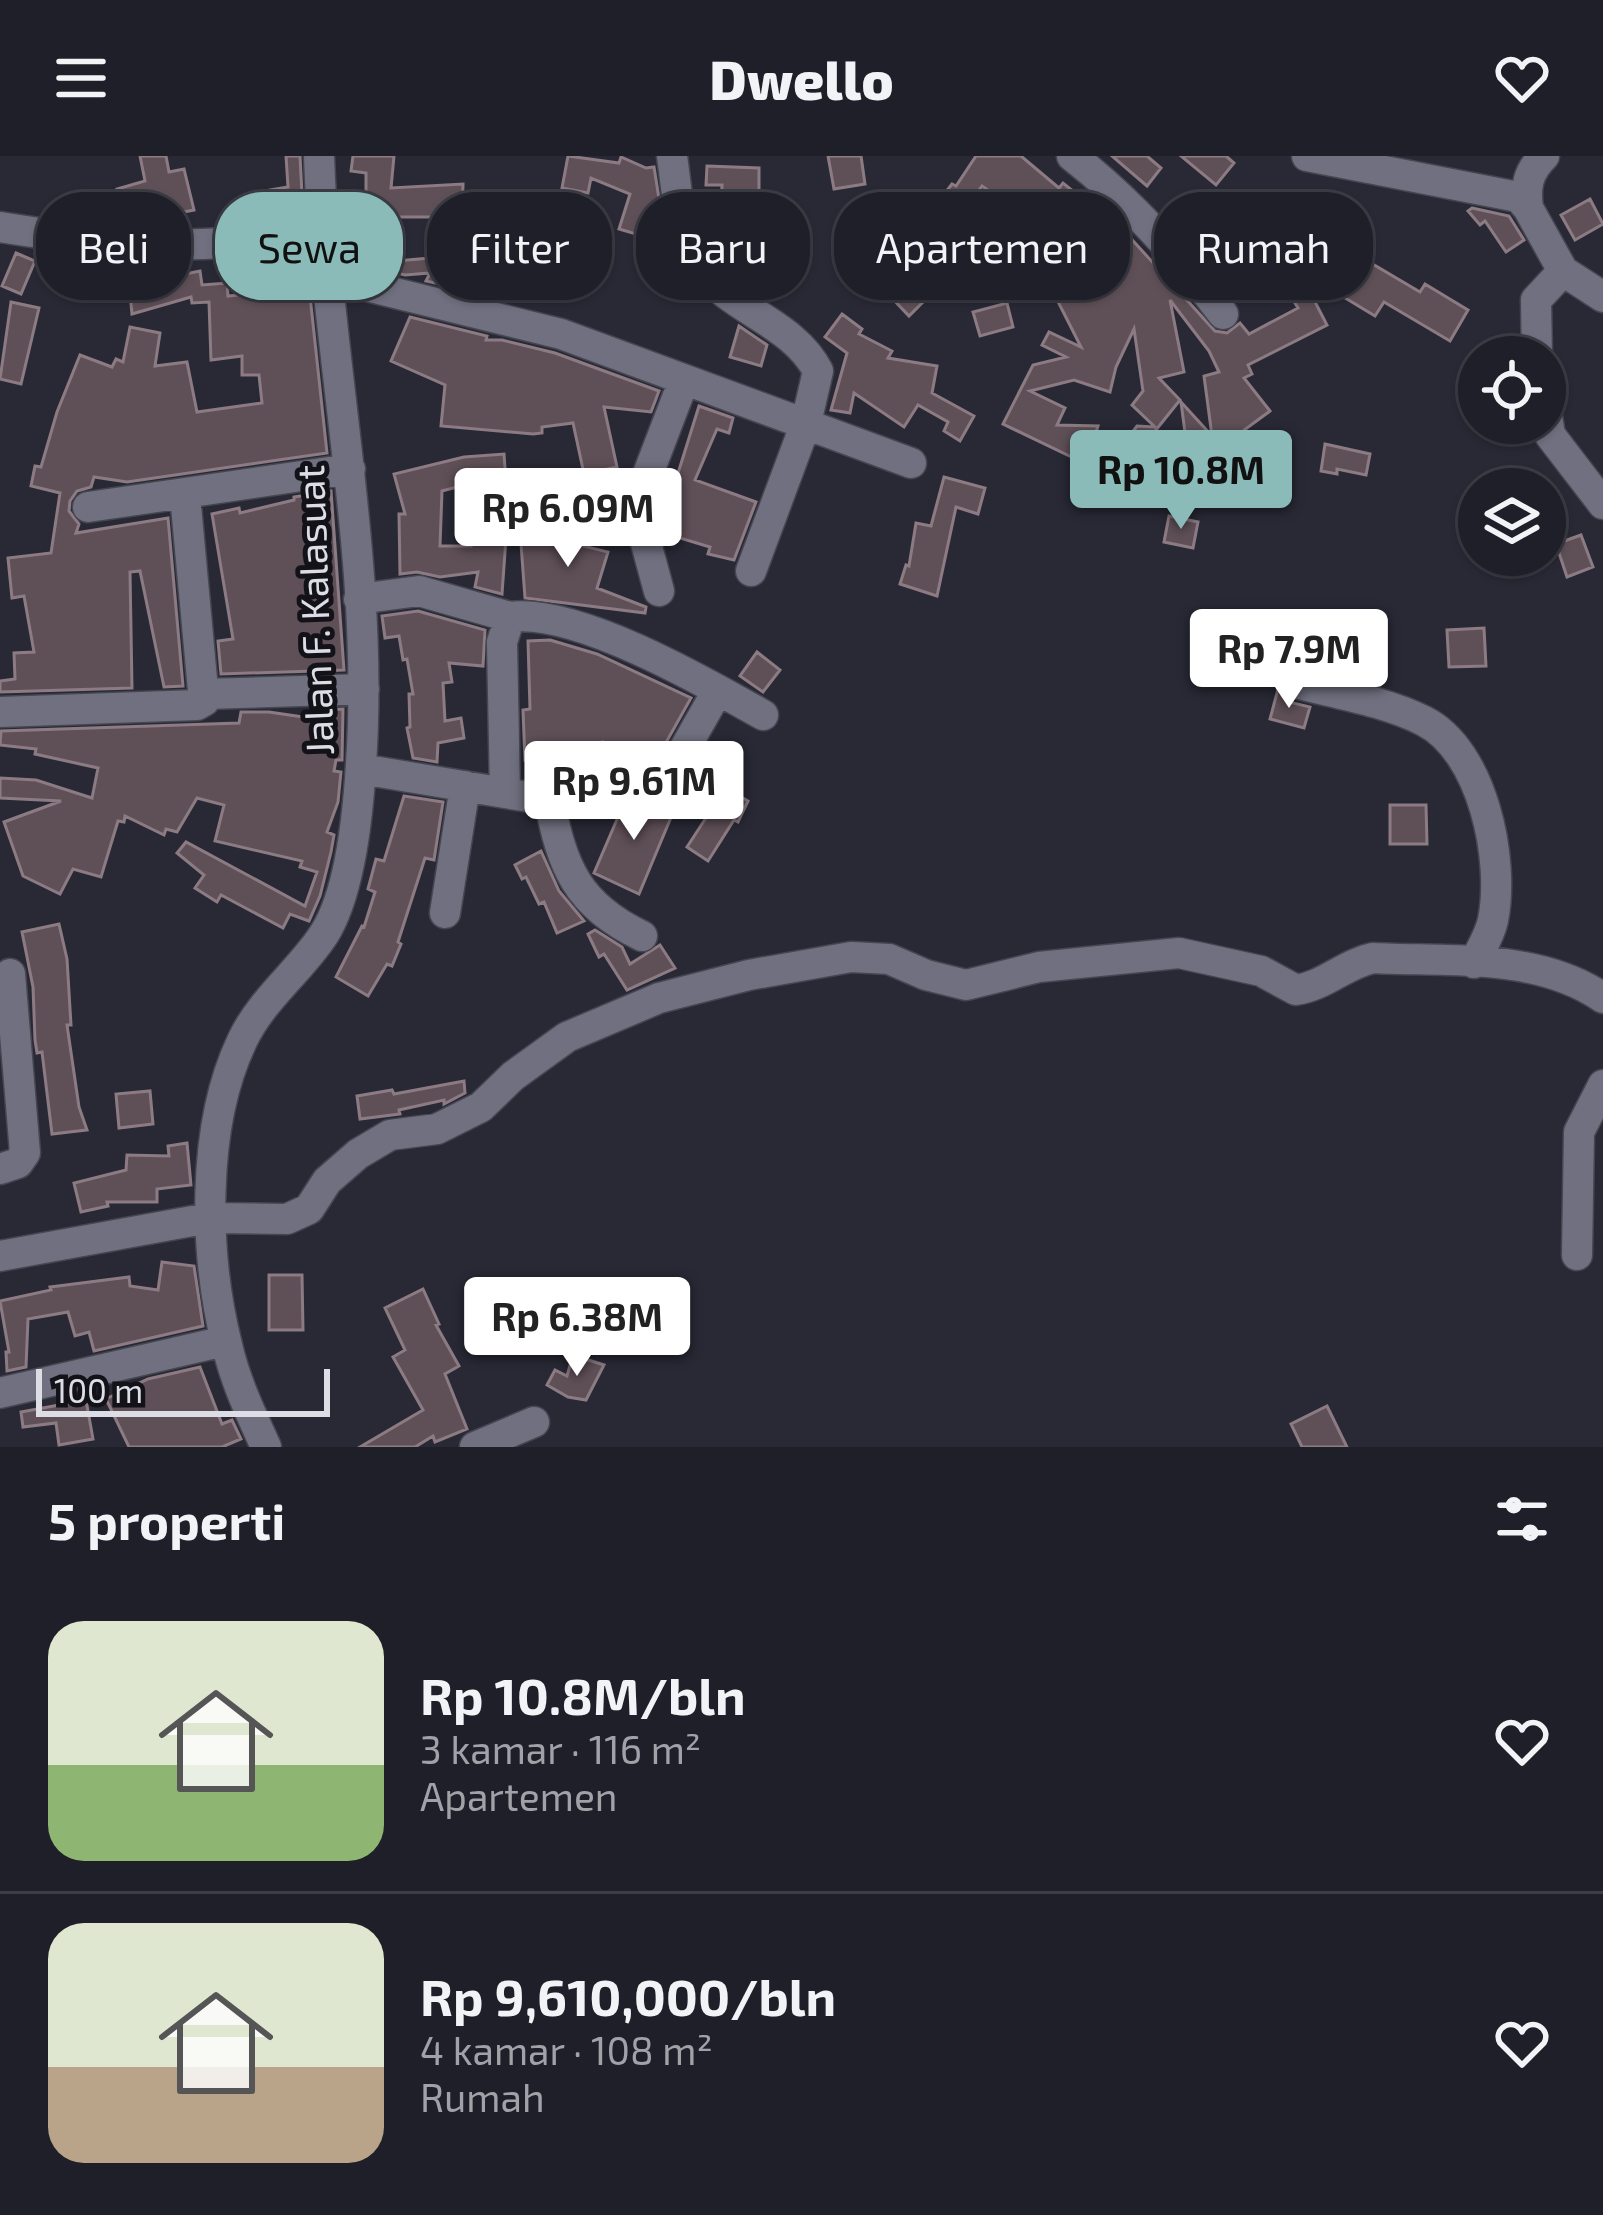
<!DOCTYPE html>
<html lang="id">
<head>
<meta charset="utf-8">
<style>
  body { margin:0; font-family:"Exo 2",sans-serif; background:#262730; color:#f1f3f6; height:100vh; display:flex; flex-direction:column; font-size:45px; white-space:nowrap }
  * { box-sizing:border-box; margin:0 }
  p { font-size:39px; color:#a1a2a8 }
  .icon { flex:none; width:66px; height:66px; fill:none; stroke:currentColor; stroke-width:2; stroke-linecap:round; stroke-linejoin:round }
  .map { position:relative; height:1291px; overflow:hidden }
  .details { display:flex; flex-direction:column; background:#1e1f28; flex:1 }
  .details>* { flex:none }
  .guide { position:absolute; left:36px; top:36px; width:1533px; height:108px; display:flex; gap:24px }
  .controls { position:absolute; left:1458px; top:180px; display:grid; gap:24px }
  .controls a { display:grid; place-items:center; width:108px; height:108px; border-radius:50%; background:#1e1f28; box-shadow:0 3px 9px #0004,0 0 0 3px #3c3d45; font-size:60px }
  .scale { position:absolute; left:36px; bottom:30px; width:294px; box-sizing:border-box; padding-left:12px; border:6px solid #dddde6; border-top:0; font-size:33px; line-height:42px; white-space:nowrap; color:#dddde6; -webkit-text-stroke:9px #121218; paint-order:stroke }
  .price { position:absolute; translate:-50% -102px; padding:0 27px; border-radius:12px; background:#fff; color:#222; font-size:39px; line-height:78px; filter:drop-shadow(0 3px 6px #0008) }
  .price::after { content:''; position:absolute; left:50%; top:72px; width:36px; height:27px; margin-left:-18px; background:inherit; clip-path:polygon(0 0,100% 0,50% 100%) }
  .price.active { background:#8bbbb9; color:#111 }
  ul { padding:0; list-style:none }
  li { display:flex; align-items:center; gap:36px; height:300px; padding:0 48px }
  li+li { border-top:3px solid #3c3d45 }
  li span { display:grid; place-items:center; flex:none; width:336px; height:240px; border-radius:36px; color:#555 }
  li>.icon { margin-inline-start:auto }
  span .icon { width:144px; height:144px; fill:#fffc; stroke-width:1 }
  li b { font-size:51px }
  h2 { display:flex; justify-content:space-between; align-items:center; height:144px; padding:0 48px; font-size:51px }
  .chip { padding:0 42px; border-radius:48px; background:#1e1f28; box-shadow:0 3px 9px #0004,0 0 0 3px #3c3d45; font-size:42px; line-height:108px }
  .chip.active { background:#8bbbb9; color:#111 }
  header { display:flex; justify-content:space-between; align-items:center; height:156px; padding:0 48px; background:#1e1f28; font-size:54px; font-weight:800 }
  .map>svg:first-child { display:block }
  .building { fill:#5f5057; stroke:#8c7b83; stroke-width:3; fill-rule:evenodd }
  .lines { fill:none; stroke-linecap:round; stroke-linejoin:round }
  .minor-casing { stroke:#464651; stroke-width:33 }
  .minor { stroke:#707080; stroke-width:30 }
  .labels { text-anchor:middle; stroke-width:10; stroke-linejoin:round; paint-order:stroke }
  .street-label { font-size:39px; fill:#dddde6; stroke:#121218 }
</style>
</head>
<body>
<header><svg class="icon" aria-label="menu" viewBox="0 0 24 24"><path d="M4 6h16M4 12h16M4 18h16"/></svg>Dwello<svg class="icon" aria-label="heart" viewBox="0 0 24 24"><path d="M12 20l-8-8c-3-5 5-10 8-4 3-6 11-1 8 4z"/></svg></header>
<div class="map">
<svg width="1603" height="1291" viewBox="0 0 1603 1291">
  <rect width="100%" height="100%" fill="#282935"/>
  <path class="building" d="M 140,0 L 166,0 L 169,16 L 184,13 L 194,54 L 127,67 L 117,33 L 145,25 Z
    M 286,0 L 300,0 L 303,57 L 238,66 L 237,46 L 272,44 L 270,34 L 288,31 Z
    M 353,0 L 394,0 L 391,32 L 463,28 L 462,74 L 431,74 L 431,61 L 398,61 L 398,73 L 366,73 L 366,17 L 351,15 Z
    M 568,0 L 619,7 L 621,1 L 646,12 L 654,11 L 666,87 L 619,73 L 630,38 L 591,22 L 588,37 L 562,32 Z
    M 828,0 L 861,0 L 865,28 L 834,33 Z
    M 976,0 L 1021,0 L 1059,32 L 1063,27 L 1103,59 L 1106,55 L 1215,175 L 1227,177 L 1240,167 L 1249,178 L 1298,152 L 1295,147 L 1311,138 L 1327,169 L 1248,209 L 1252,218 L 1244,222 L 1270,255 L 1221,291 L 1223,299 L 1189,307 L 1181,246 L 1212,280 L 1204,220 L 1219,216 L 1209,195 L 1170,144 L 1184,216 L 1159,222 L 1180,244 L 1135,300 L 1137,310 L 1087,309 L 1110,279 L 1109,307 L 1137,270 L 1155,271 L 1132,249 L 1143,235 L 1134,173 L 1116,211 L 1110,236 L 1074,224 L 1030,235 L 1065,252 L 1057,269 L 1098,270 L 1086,308 L 1003,268 L 1033,209 L 1066,201 L 1042,189 L 1049,176 L 1081,191 L 1046,122 L 1058,113 L 1018,80 L 1012,92 L 989,81 L 1005,46 L 982,30 L 963,56 L 942,41 L 952,28 L 956,30 Z
    M 1112,0 L 1147,0 L 1161,12 L 1147,30 Z
    M 1181,0 L 1226,0 L 1234,7 L 1216,29 Z
    M 707,10 L 759,12 L 759,45 L 721,51 L 722,29 L 706,29 Z
    M 918,38 L 936,49 L 913,86 L 928,103 L 915,120 L 976,77 L 989,106 L 968,122 L 961,108 L 909,160 L 890,140 L 897,133 L 861,111 L 881,80 L 889,85 Z
    M 1191,43 L 1231,91 L 1225,97 L 1178,53 Z
    M 1590,43 L 1603,68 L 1575,84 L 1561,59 Z
    M 1472,52 L 1509,60 L 1524,84 L 1506,96 L 1485,65 L 1480,69 L 1468,55 Z
    M 1347,63 L 1368,80 L 1354,97 L 1420,136 L 1425,128 L 1468,154 L 1450,185 L 1384,146 L 1375,160 L 1342,140 L 1351,126 L 1318,98 Z
    M 366,86 L 397,93 L 396,105 L 430,102 L 468,111 L 462,114 L 461,133 L 426,125 L 430,117 L 405,119 L 368,110 Z
    M 16,97 L 35,105 L 21,138 L 2,130 Z
    M 306,103 L 327,297 L 127,326 L 94,321 L 91,331 L 77,335 L 70,345 L 69,355 L 79,368 L 76,377 L 168,362 L 183,530 L 164,531 L 140,415 L 130,416 L 132,532 L 0,536 L 0,525 L 15,523 L 14,497 L 34,496 L 24,440 L 12,442 L 8,402 L 51,397 L 60,337 L 31,330 L 35,310 L 41,311 L 57,256 L 80,199 L 112,211 L 116,203 L 123,206 L 130,171 L 160,177 L 155,210 L 187,206 L 197,256 L 262,247 L 259,219 L 242,219 L 242,200 L 211,204 L 209,146 L 192,147 L 191,141 L 132,158 L 128,117 L 150,115 L 150,125 L 200,115 L 202,129 L 227,127 L 228,140 L 280,135 L 276,106 Z
    M 11,146 L 39,152 L 21,228 L 0,223 Z
    M 1007,147 L 1013,171 L 980,180 L 973,156 Z
    M 842,158 L 862,173 L 859,178 L 892,195 L 888,202 L 937,210 L 932,237 L 974,260 L 960,285 L 944,275 L 948,266 L 918,249 L 904,271 L 854,237 L 850,257 L 831,254 L 847,197 L 825,181 Z
    M 410,161 L 487,180 L 486,184 L 502,184 L 555,197 L 659,235 L 651,256 L 604,251 L 617,311 L 584,318 L 573,267 L 542,271 L 542,277 L 533,278 L 441,270 L 445,229 L 391,205 Z
    M 739,170 L 767,189 L 761,210 L 730,201 Z
    M 699,250 L 733,262 L 729,277 L 717,273 L 695,324 L 756,346 L 734,404 L 708,398 L 710,391 L 670,379 L 678,349 L 669,346 Z
    M 1325,288 L 1370,298 L 1366,319 L 1337,313 L 1337,318 L 1321,315 Z
    M 504,298 L 508,354 L 502,438 L 475,431 L 478,416 L 440,421 L 417,416 L 400,418 L 399,358 L 405,358 L 394,318 L 464,301 ZM 472,327 L 471,390 L 440,390 L 442,335 Z
    M 944,321 L 985,332 L 978,358 L 956,351 L 937,440 L 900,428 L 906,409 L 909,410 L 916,367 L 931,370 Z
    M 331,335 L 344,514 L 221,518 L 218,485 L 233,483 L 212,358 L 239,352 L 240,357 L 294,344 L 294,341 Z
    M 555,349 L 573,353 L 567,386 L 608,396 L 597,432 L 646,451 L 645,457 L 525,442 L 521,388 L 548,386 Z
    M 1169,360 L 1198,366 L 1193,392 L 1164,386 Z
    M 1581,379 L 1593,411 L 1567,421 L 1556,388 Z
    M 418,455 L 485,474 L 483,510 L 449,507 L 452,526 L 443,527 L 445,565 L 461,562 L 464,582 L 438,587 L 437,606 L 413,602 L 407,572 L 410,571 L 409,538 L 413,538 L 407,503 L 403,504 L 399,480 L 385,482 L 382,460 Z
    M 1484,472 L 1486,510 L 1449,511 L 1447,474 Z
    M 550,484 L 597,498 L 691,542 L 654,608 L 603,586 L 602,593 L 562,592 L 563,600 L 525,604 L 523,554 L 530,553 L 528,485 Z
    M 757,496 L 780,514 L 763,536 L 740,520 Z
    M 1278,533 L 1293,547 L 1310,551 L 1304,572 L 1270,563 Z
    M 343,553 L 342,604 L 336,604 L 334,615 L 341,616 L 338,646 L 327,676 L 334,679 L 331,696 L 320,740 L 309,765 L 290,758 L 283,772 L 221,739 L 217,746 L 195,732 L 204,719 L 177,697 L 186,686 L 305,750 L 317,716 L 300,711 L 302,705 L 215,685 L 224,649 L 197,642 L 177,676 L 166,673 L 164,679 L 125,660 L 124,666 L 118,665 L 101,721 L 73,713 L 60,738 L 23,720 L 4,666 L 61,645 L 0,642 L 0,622 L 36,624 L 92,642 L 98,612 L 35,598 L 36,593 L 0,589 L 1,575 L 239,567 L 241,556 L 269,556 L 317,563 L 319,554 Z
    M 700,616 L 748,645 L 738,666 L 734,664 L 708,705 L 687,691 L 715,648 L 690,633 Z
    M 404,640 L 443,646 L 434,704 L 425,702 L 398,786 L 401,788 L 392,810 L 387,808 L 368,840 L 336,821 L 362,770 L 364,771 L 375,736 L 368,733 L 376,703 L 384,705 Z
    M 627,640 L 654,649 L 677,647 L 639,738 L 594,717 Z
    M 1390,649 L 1426,649 L 1427,688 L 1390,688 Z
    M 541,695 L 559,735 L 584,765 L 557,777 L 544,746 L 539,748 L 526,721 L 522,723 L 515,709 Z
    M 59,768 L 67,803 L 71,869 L 67,869 L 79,951 L 87,974 L 52,978 L 42,896 L 37,897 L 35,884 L 33,831 L 22,776 Z
    M 595,774 L 622,791 L 630,808 L 660,789 L 675,812 L 627,834 L 604,798 L 599,801 L 588,778 Z
    M 464,925 L 465,937 L 444,948 L 444,944 L 399,954 L 400,958 L 360,963 L 357,940 L 392,934 L 394,938 Z
    M 150,935 L 153,968 L 119,972 L 116,938 Z
    M 187,987 L 191,1029 L 157,1033 L 157,1046 L 107,1046 L 108,1050 L 81,1056 L 74,1027 L 126,1014 L 127,999 L 169,1000 L 168,990 Z
    M 162,1106 L 194,1110 L 203,1170 L 94,1195 L 89,1176 L 75,1180 L 68,1156 L 28,1163 L 26,1211 L 7,1215 L 6,1196 L 9,1196 L 0,1145 L 51,1134 L 50,1131 L 129,1121 L 130,1130 L 158,1134 Z
    M 269,1119 L 302,1119 L 303,1174 L 269,1174 Z
    M 423,1133 L 439,1168 L 436,1169 L 459,1210 L 445,1218 L 467,1273 L 435,1286 L 433,1280 L 415,1291 L 360,1291 L 423,1254 L 393,1201 L 405,1194 L 385,1152 Z
    M 573,1199 L 604,1209 L 586,1244 L 568,1241 L 547,1229 L 555,1214 L 567,1220 Z
    M 200,1211 L 222,1268 L 232,1264 L 241,1283 L 222,1291 L 129,1291 L 106,1243 L 148,1223 Z
    M 86,1244 L 93,1283 L 59,1289 L 56,1267 L 23,1271 L 21,1256 Z
    M 1327,1250 L 1347,1291 L 1302,1291 L 1291,1268 Z"/>
  <g class="lines">
    <defs>
      <path id="minor" d="M 672,0 C 677,34 679,81 699,110 C 729,154 793,166 818,215 L 806,267 L 751,415
        M 1072,0 C 1131,46 1178,99 1223,158
        M 1307,0 L 1518,41 L 1528,52 L 1563,115 L 1603,141
        M 1528,52 C 1525,30 1528,16 1544,0
        M 0,71 C 68,82 134,90 203,88 C 243,87 284,79 323,74
        M 326,120 L 561,178 L 911,307
        M 1537,201 L 1536,144 L 1563,115
        M 1545,248 L 1550,279 L 1603,348
        M 88,351 L 350,313
        M 659,435 L 640,365 L 643,331 L 684,224
        M 359,443 L 419,435 L 510,461
        M 1299,528 C 1339,538 1386,546 1424,565 C 1483,595 1505,704 1493,764 C 1490,779 1481,793 1474,807
        M 205,538 L 364,533
        M 0,556 L 197,549 L 204,545 L 185,339
        M 361,613 L 541,643 L 559,643 L 595,613 L 609,613 L 659,630 L 668,622 L 718,534
        M 505,636 L 502,486 L 510,461 C 576,452 705,526 763,559
        M 549,643 C 562,711 577,749 642,780
        M 445,757 L 465,630
        M 0,1013 L 18,1007 L 25,997 L 10,818
        M 1577,1099 L 1579,976 L 1603,929
        M 0,1100 L 209,1062 L 287,1063 L 309,1053 L 327,1025 L 358,998 L 390,979 L 437,973 L 481,951 L 513,920 L 567,881 L 659,842 L 749,819 L 851,801 L 889,803 L 926,819 L 966,829 L 1039,811 L 1179,797 L 1261,815 L 1296,834 C 1324,830 1345,808 1373,802 C 1449,806 1538,797 1603,842
        M 0,1237 L 225,1185
        M 266,1291 C 251,1258 235,1225 227,1189 C 204,1098 201,971 242,885 C 260,846 296,818 320,784 C 350,744 358,658 361,608 C 375,405 326,203 319,0
        M 475,1291 L 534,1266"/>
    </defs>
    <use href="#minor" class="minor-casing"/>
    <use href="#minor" class="minor"/>
  </g>
  <g class="labels">
    <g class="street-label">
      <text transform="translate(315 454) rotate(-92)" y="14">Jalan F. Kalasuat</text>
    </g>
  </g>
</svg>
<div class="controls">
<a><svg class="icon" aria-label="locate" viewBox="0 0 24 24"><circle cx="12" cy="12" r="6"/><path d="M12 2v4M12 18v4M2 12h4M18 12h4"/></svg></a>
<a><svg class="icon" aria-label="layers" viewBox="0 0 24 24"><path d="M12 4l9 5-9 5-9-5zM3 14l9 5 9-5"/></svg></a>
</div>
<div class="scale">100 m</div>
<b class="price active" style="left:1181px;top:376px">Rp 10.8M</b>
<b class="price" style="left:568px;top:414px">Rp 6.09M</b>
<b class="price" style="left:1289px;top:555px">Rp 7.9M</b>
<b class="price" style="left:634px;top:687px">Rp 9.61M</b>
<b class="price" style="left:577px;top:1223px">Rp 6.38M</b>
<div class="guide">
<a class="chip">Beli</a>
<a class="chip active">Sewa</a>
<a class="chip">Filter</a>
<a class="chip">Baru</a>
<a class="chip">Apartemen</a>
<a class="chip">Rumah</a>
</div>
</div>
<section class="details">
<h2>5 properti<svg class="icon" aria-label="filters" viewBox="0 0 24 24"><path d="M4 7h16M4 17h16"/><circle cx="9" cy="7" r="2"/><circle cx="15" cy="17" r="2"/></svg></h2>
<ul>
<li><span style="background:linear-gradient(#dfe7d0 60%,#8fb573 0)"><svg class="icon" aria-label="home" viewBox="0 0 24 24"><path d="M3 11l9-7 9 7M6 9v11h12V9"/></svg></span><div><b>Rp 10.8M/bln</b><p>3 kamar · 116 m²</p><p>Apartemen</p></div><svg class="icon" aria-label="heart" viewBox="0 0 24 24"><path d="M12 20l-8-8c-3-5 5-10 8-4 3-6 11-1 8 4z"/></svg></li>
<li><span style="background:linear-gradient(#dfe7d0 60%,#b9a48a 0)"><svg class="icon" aria-label="home" viewBox="0 0 24 24"><path d="M3 11l9-7 9 7M6 9v11h12V9"/></svg></span><div><b>Rp 9,610,000/bln</b><p>4 kamar · 108 m²</p><p>Rumah</p></div><svg class="icon" aria-label="heart" viewBox="0 0 24 24"><path d="M12 20l-8-8c-3-5 5-10 8-4 3-6 11-1 8 4z"/></svg></li>
</ul>
</section>
</body>
</html>
